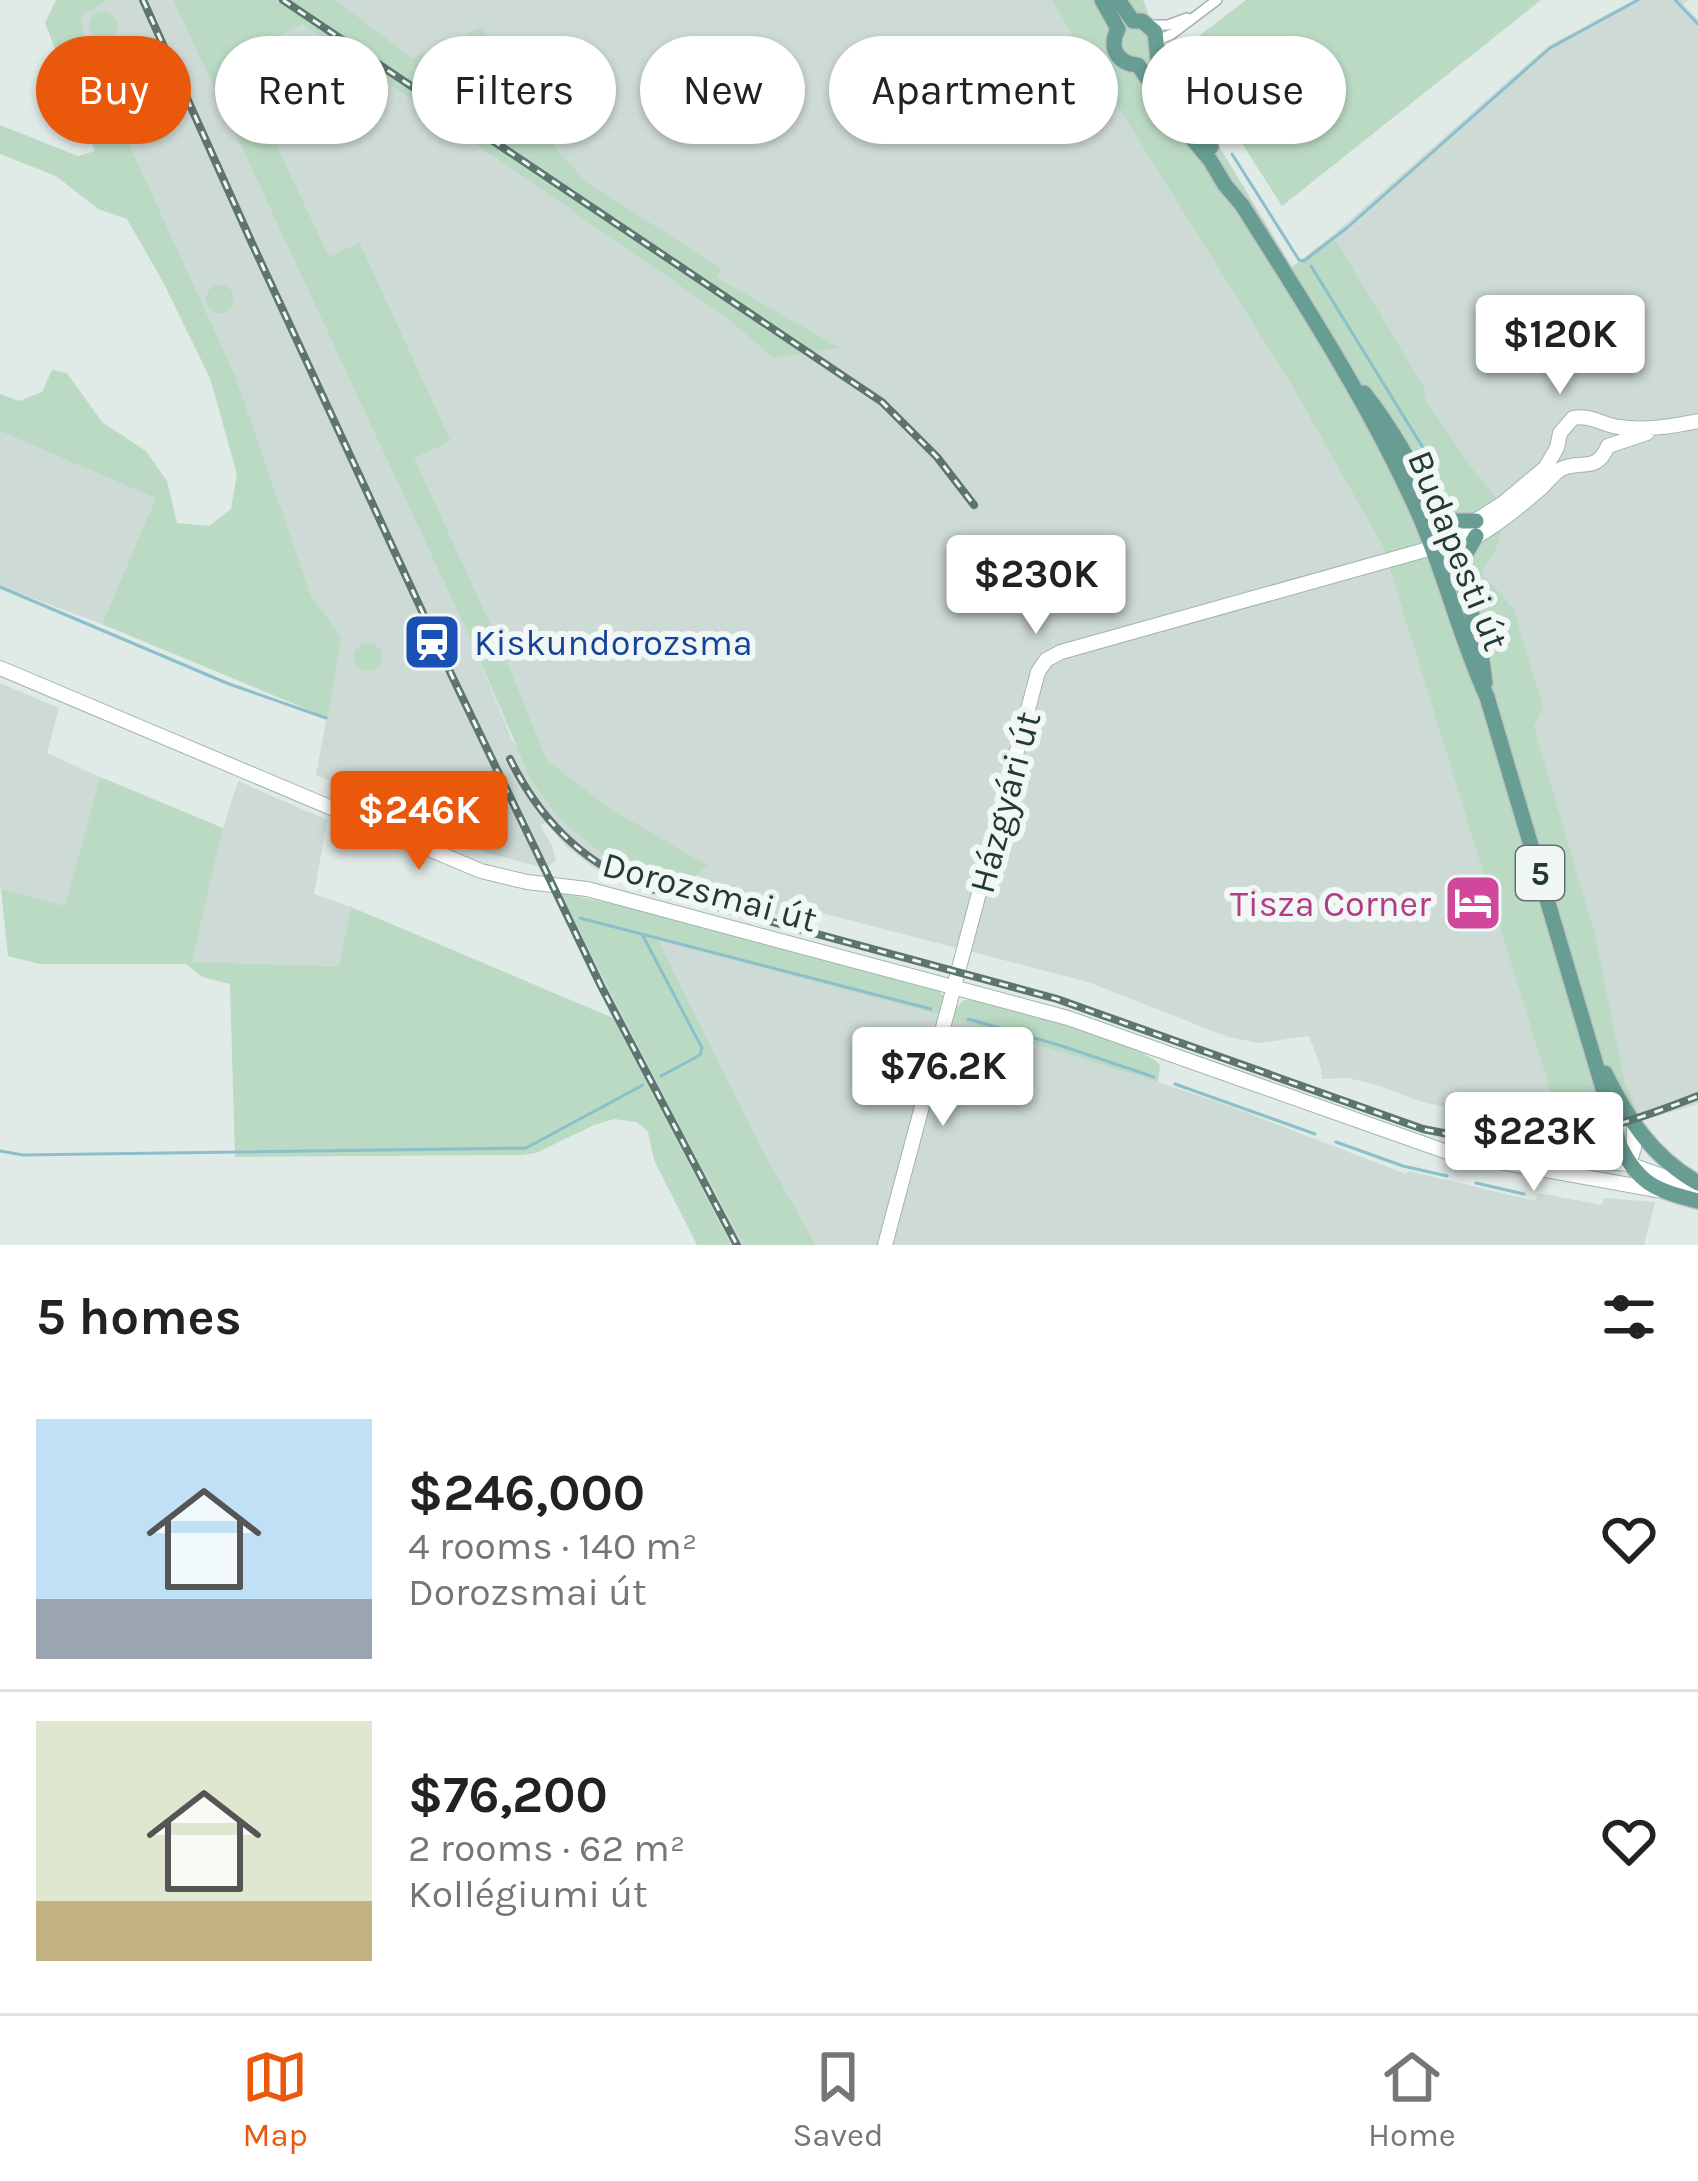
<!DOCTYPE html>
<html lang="en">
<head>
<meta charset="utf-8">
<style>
  body { margin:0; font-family:Karla,sans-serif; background:#f2f2f2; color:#222; height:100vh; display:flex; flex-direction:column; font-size:45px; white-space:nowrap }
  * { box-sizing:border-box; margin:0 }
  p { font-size:39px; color:#767676 }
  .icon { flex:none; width:66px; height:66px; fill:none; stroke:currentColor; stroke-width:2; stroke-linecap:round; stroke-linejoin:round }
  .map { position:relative; height:1245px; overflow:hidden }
  .panel { display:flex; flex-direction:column; background:#fff; flex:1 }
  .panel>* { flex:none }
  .hud { position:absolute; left:36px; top:36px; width:1626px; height:108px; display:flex; gap:24px }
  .price { position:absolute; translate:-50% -102px; padding:0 27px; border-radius:12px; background:#fff; color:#222; font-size:39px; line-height:78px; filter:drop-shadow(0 3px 6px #0008) }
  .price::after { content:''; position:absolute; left:50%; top:72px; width:36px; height:27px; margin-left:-18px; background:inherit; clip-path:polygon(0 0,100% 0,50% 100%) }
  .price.current { background:#ea580c; color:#fff }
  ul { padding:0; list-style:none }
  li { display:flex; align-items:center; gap:36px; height:300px; padding:0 36px }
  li+li { border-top:3px solid #e0e0e0 }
  li span { display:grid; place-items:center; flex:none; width:336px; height:240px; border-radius:0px; color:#555 }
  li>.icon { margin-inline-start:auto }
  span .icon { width:144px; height:144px; fill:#fffc; stroke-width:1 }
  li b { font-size:51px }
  h2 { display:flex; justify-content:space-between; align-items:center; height:144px; padding:0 36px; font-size:51px }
  .tag { padding:0 42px; border-radius:54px; background:#fff; box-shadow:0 3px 9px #0004; font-size:42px; line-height:108px }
  .tag.current { background:#ea580c; color:#fff }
  .tab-bar { display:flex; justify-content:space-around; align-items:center; height:168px; border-top:3px solid #e0e0e0; background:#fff; font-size:33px; color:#767676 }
  .tab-bar a { display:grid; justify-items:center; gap:6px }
  .tab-bar .current { color:#ea580c }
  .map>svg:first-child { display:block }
  .built { fill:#cedad5 }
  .green { fill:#badac4 }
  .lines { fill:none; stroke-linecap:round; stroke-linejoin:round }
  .stream { stroke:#8bbfcc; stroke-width:3 }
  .street-casing { stroke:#a3b1ad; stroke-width:12 }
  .secondary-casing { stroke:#a0b5ae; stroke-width:16 }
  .primary-casing { stroke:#bdc4c2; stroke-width:18 }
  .street { stroke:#fff; stroke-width:9 }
  .secondary { stroke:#fff; stroke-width:14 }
  .primary { stroke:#679d92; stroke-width:15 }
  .rail-casing { stroke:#5c756f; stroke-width:8 }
  .rail { stroke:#f0f7f4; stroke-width:3; stroke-dasharray:9; stroke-linecap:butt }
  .labels { text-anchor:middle; stroke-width:12; stroke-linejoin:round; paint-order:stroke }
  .shield { fill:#f0f7f4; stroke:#60726e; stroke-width:3 }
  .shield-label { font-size:33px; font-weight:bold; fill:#223934 }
  .street-label { font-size:36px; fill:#223934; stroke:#f0f7f4 }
  .transit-label { font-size:36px; fill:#164399; stroke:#f0f7f4; text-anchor:start }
  .hotel-label { font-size:36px; fill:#b23c85; stroke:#f0f7f4; text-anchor:end }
</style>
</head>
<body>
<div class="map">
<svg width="1698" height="1245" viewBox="0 0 1698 1245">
  <rect width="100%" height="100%" fill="#e0eae6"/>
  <path class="built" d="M 108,0 L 173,0 L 475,649 L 512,740 L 609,860 L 680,889 L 621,883 L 594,868 L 567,847 L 546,823 L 540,825 L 552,846 L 556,860 L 547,868 L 675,1118 L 744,1245 L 731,1245 L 613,1018 L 540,867 L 470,848 L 431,831 L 430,822 L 316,775 L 341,637 L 311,595 L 235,375 L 85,48 L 80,16 Z
    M 336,0 L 1051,0 L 1292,386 L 1383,547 L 1561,1126 L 1544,1131 L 1517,1124 L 1514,1130 L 1485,1128 L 1484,1116 L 1419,1101 L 1377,1085 L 1348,1078 L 1322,1079 L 1321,1068 L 1309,1036 L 1259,1043 L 1228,1037 L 1088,982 L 783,903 L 778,915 L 697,875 L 707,867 L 609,808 L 547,760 L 503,651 L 413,457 L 451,441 L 361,243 L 329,258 L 237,61 L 302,24 L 731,321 L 772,358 L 837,348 L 716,276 L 721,269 L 584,180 L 517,103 L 482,28 L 412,58 Z
    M 1634,0 L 1689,0 L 1683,4 L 1698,20 L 1698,1104 L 1641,1121 L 1625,1082 L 1595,934 L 1534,726 L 1510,603 L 1501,598 L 1482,573 L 1484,564 L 1495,550 L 1501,524 L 1511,515 L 1472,468 L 1424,400 L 1424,387 L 1333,235 L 1548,46 Z
    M 0,431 L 157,497 L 102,624 L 0,586 Z
    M 0,683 L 59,708 L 47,753 L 100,777 L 65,907 L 0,889 Z
    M 238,781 L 327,820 L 314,894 L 351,907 L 340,966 L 192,962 L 223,828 Z
    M 657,939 L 953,1019 L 1158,1082 L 1232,1107 L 1406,1174 L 1408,1171 L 1535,1201 L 1538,1193 L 1602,1205 L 1604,1198 L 1655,1202 L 1644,1245 L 816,1245 L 762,1149 Z"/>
  <path class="green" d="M 56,0 L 108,0 L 81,16 L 85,48 L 235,375 L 311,595 L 341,637 L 328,718 L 102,624 L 156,498 L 0,431 L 0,394 L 19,401 L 42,392 L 52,370 L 67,373 L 102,422 L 146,451 L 167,481 L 177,523 L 209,526 L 231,509 L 237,474 L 210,378 L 162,280 L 127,219 L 98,209 L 56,176 L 0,154 L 0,125 L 78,156 L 95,151 L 45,23 Z
    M 173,0 L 336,0 L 412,58 L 482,27 L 517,103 L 584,180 L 722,269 L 717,277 L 839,348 L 772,358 L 731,321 L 302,24 L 237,61 L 329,257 L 360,242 L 451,441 L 414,458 L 503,651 L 547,760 L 609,808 L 708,866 L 680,889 L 609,860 L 559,818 L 531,780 L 475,649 Z
    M 1051,0 L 1143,0 L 1174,78 L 1195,100 L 1214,138 L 1292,267 L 1333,235 L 1424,387 L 1425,400 L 1472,468 L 1512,516 C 1499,526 1502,534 1496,549 C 1491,559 1484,562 1482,573 L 1513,608 L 1543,707 L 1534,726 L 1595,934 L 1625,1082 L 1638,1114 L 1561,1126 L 1383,547 L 1292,386 Z
    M 1246,0 L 1541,0 L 1282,206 L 1182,49 Z
    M89 26a14 14 0 1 1 28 0a14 14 0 1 1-28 0Z
    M206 299a14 14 0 1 1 28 0a14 14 0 1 1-28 0Z
    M354 657a14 14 0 1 1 28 0a14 14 0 1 1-28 0Z
    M 100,777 L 223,828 L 192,962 L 339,966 L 351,907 L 613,1018 L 731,1245 L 697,1245 L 654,1160 L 648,1132 L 637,1122 L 614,1119 L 594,1125 L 536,1153 L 520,1155 L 235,1157 L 230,984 L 202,977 L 186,964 L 40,964 L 8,956 L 1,889 L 65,906 Z
    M 560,893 L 620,905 L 939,991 C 947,999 946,1006 943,1016 L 658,940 L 762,1149 L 816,1245 L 744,1245 L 675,1118 Z
    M 964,1000 L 972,1000 C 1008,1010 1139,1041 1160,1065 L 1158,1082 L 953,1019 L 956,1008 Z"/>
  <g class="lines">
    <path class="stream" d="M 1675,0 L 1698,24
      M 1232,154 L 1299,260 L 1304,261 L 1348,227 L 1550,48 L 1638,0
      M 1311,266 L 1425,451
      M 0,587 L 229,684 L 326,718
      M 580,918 L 931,1009
      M 643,936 L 702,1048 L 700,1055 L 661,1076
      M 968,1019 L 1062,1046 L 1154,1077
      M 1175,1084 L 1315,1134
      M 1336,1142 L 1403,1166 L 1447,1176
      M 0,1151 L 23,1155 L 526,1148 L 643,1085
      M 1476,1183 L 1524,1194"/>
    <defs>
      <path id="street" d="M 1151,25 L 1168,25 L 1187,18
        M 1158,40 L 1172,34 L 1217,0"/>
      <path id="secondary" d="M 1444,548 C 1474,545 1517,509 1540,489 C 1547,483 1553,474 1561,469 C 1582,459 1596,474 1608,446 L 1647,433
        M 0,668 L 481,871 L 527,882 L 587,889 L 1068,1018 L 1450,1153 L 1657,1190
        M 1498,1153 L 1629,1164 L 1698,1189
        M 1629,1164 L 1634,1148 L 1634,1127
        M 885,1245 L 1038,672 L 1046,660 L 1061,652 L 1432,548 L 1502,504 L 1545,468 L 1557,448 L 1560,433 L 1573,418 C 1591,414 1601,425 1619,427 C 1645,431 1673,426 1698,421"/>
      <path id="primary" d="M 1102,0 L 1118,29 C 1108,48 1118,64 1138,65 L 1174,117 L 1210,160 L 1225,185 L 1242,205 C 1304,303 1368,402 1416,508 C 1444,569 1459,636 1487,697 L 1620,1146 C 1640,1186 1657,1190 1698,1201
        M 1118,0 L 1133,21 L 1142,21 L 1155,32 L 1158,61 L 1211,147
        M 1364,393 C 1422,467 1475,589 1485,683
        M 1435,509 L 1452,521 L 1476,521
        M 1466,579 L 1465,555 L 1476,536
        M 1605,1073 C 1628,1119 1652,1157 1698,1183"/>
    </defs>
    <use href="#street" class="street-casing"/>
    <use href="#secondary" class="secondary-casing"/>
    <use href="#primary" class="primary-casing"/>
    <use href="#street" class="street"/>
    <use href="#secondary" class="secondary"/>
    <use href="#primary" class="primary"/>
    <defs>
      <path id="rail" d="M 143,0 L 251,241 L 452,676 L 601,986 L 737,1245
        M 283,0 L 882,402 L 937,457 L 974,505
        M 510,759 C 539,818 579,859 640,886 L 1057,999 L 1423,1129 C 1531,1153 1598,1135 1698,1096"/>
    </defs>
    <use href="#rail" class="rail-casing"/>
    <use href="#rail" class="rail"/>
  </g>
  <defs>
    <symbol id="station-square" viewBox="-11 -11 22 22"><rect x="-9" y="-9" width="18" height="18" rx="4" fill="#1a4fb4" stroke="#f0f7f4"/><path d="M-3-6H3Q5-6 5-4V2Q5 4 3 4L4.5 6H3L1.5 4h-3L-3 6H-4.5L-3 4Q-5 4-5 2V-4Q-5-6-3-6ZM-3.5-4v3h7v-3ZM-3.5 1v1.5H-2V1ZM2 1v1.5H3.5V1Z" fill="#fff"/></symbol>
    <symbol id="hotel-square" viewBox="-11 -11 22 22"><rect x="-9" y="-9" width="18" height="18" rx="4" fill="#d1479c" stroke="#f0f7f4"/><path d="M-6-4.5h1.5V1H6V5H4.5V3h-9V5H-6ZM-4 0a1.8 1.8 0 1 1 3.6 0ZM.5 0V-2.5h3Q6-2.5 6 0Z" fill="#fff"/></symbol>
  </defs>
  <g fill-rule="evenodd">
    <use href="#station-square" x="399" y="609" width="66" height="66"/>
    <use href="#hotel-square" x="1440" y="870" width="66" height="66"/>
  </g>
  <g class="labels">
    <rect class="shield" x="1516" y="846" width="48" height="54" rx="9"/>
    <g class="shield-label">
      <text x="1540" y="885">5</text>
    </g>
    <g class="street-label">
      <text transform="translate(1459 550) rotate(68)" y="13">Budapesti út</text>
      <text transform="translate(1004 802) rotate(-75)" y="13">Házgyári út</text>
      <text transform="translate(710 891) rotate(15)" y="13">Dorozsmai út</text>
    </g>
    <g class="transit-label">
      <text x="474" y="655">Kiskundorozsma</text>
    </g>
    <g class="hotel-label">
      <text x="1431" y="916">Tisza Corner</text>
    </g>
  </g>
</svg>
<b class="price" style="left:1560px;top:397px">$120K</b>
<b class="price" style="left:1036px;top:637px">$230K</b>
<b class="price current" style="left:419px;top:873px">$246K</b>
<b class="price" style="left:943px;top:1129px">$76.2K</b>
<b class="price" style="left:1534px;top:1194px">$223K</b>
<div class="hud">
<a class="tag current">Buy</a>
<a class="tag">Rent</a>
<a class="tag">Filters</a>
<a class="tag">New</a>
<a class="tag">Apartment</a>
<a class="tag">House</a>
</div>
</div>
<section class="panel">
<h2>5 homes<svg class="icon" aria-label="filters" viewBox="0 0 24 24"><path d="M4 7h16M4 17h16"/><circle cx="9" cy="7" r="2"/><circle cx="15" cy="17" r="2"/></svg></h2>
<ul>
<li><span style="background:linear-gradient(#bfe0f5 75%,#9aa5b1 0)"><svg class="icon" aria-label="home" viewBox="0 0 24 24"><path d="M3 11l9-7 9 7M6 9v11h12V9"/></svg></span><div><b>$246,000</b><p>4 rooms · 140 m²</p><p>Dorozsmai út</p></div><svg class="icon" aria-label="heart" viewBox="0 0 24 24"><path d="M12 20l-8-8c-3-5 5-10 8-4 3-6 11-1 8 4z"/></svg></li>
<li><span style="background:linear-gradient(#dfe7d0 75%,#c2b280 0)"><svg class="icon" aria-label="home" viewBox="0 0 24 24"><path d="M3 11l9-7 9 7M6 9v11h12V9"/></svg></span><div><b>$76,200</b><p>2 rooms · 62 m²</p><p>Kollégiumi út</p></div><svg class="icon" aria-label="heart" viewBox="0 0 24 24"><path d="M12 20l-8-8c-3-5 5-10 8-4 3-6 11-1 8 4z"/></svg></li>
</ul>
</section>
<nav class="tab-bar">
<a class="current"><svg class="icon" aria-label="map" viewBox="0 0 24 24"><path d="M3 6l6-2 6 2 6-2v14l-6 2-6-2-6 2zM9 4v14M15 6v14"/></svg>Map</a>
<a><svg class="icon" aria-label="saved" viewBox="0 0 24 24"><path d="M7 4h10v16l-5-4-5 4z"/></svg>Saved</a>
<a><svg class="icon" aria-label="home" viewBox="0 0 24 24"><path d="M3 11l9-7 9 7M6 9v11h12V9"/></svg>Home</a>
</nav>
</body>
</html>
